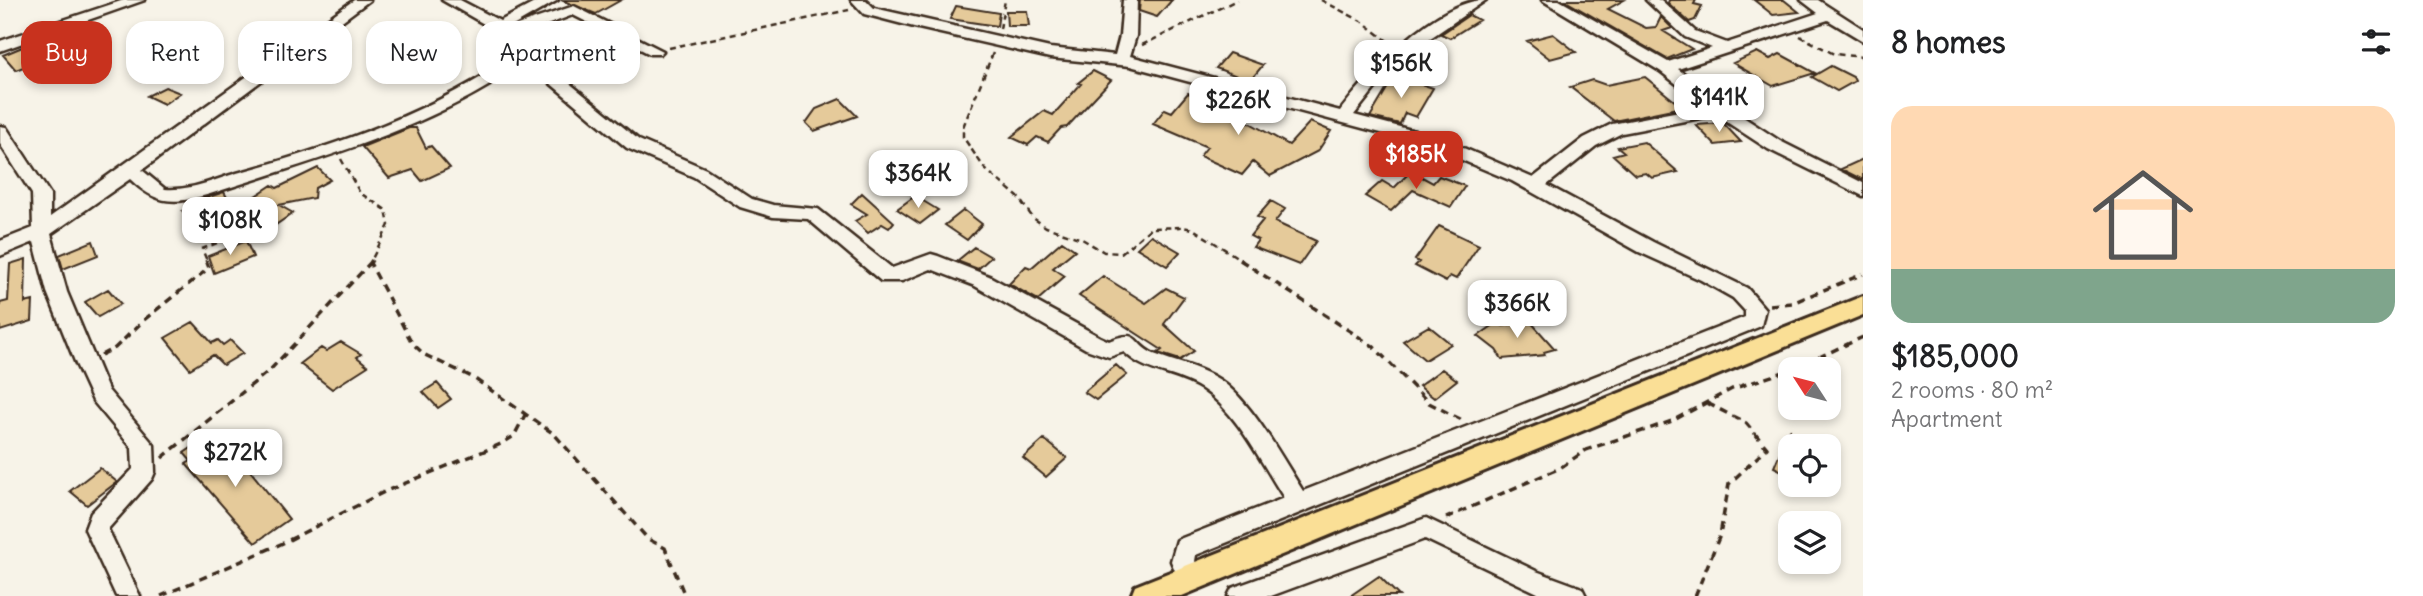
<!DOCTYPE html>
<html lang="en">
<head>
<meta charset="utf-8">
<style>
  body { margin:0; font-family:Delius,sans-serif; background:#f6f6f6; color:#202124; height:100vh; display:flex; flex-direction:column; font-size:26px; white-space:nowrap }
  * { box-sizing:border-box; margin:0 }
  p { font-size:23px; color:#757577 }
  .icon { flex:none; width:38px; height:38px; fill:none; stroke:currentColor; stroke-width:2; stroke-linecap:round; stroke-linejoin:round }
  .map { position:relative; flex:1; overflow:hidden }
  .drawer { display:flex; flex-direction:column; background:#fff; width:560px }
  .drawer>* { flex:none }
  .top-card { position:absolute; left:21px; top:21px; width:665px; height:63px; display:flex; gap:14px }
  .needle { width:46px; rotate:306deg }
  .fabs { position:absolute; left:1778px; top:357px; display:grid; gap:14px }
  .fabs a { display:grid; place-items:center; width:63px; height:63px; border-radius:14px; background:#fff; box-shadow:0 4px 10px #0003; font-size:35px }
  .price { position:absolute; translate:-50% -60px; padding:0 16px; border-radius:14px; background:#fff; color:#222; font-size:23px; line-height:46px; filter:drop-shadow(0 2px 4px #0008) }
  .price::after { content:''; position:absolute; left:50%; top:42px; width:21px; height:16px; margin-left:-10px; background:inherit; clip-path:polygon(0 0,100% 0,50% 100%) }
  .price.selected { background:#c8321e; color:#fff }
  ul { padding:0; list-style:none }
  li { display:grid; align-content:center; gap:14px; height:371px; padding:0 28px }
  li+li { border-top:2px solid #e0e0e0 }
  li span { display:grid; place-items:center; height:217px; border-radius:21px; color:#555 }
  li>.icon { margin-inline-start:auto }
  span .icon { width:126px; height:126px; fill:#fffc; stroke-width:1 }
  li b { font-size:30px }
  h2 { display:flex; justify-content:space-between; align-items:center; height:84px; padding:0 28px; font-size:30px }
  .pill { padding:0 24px; border-radius:21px; background:#fff; box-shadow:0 4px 10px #0003; font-size:24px; line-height:63px }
  .pill.selected { background:#c8321e; color:#fff }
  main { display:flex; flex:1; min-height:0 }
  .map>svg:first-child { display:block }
  .building { fill:#e5ca9a; stroke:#3b2a1e; stroke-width:2 }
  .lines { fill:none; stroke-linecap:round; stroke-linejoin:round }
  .minor-casing { stroke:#3b2a1e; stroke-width:5 }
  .major-casing { stroke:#3b2a1e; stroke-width:6 }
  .path-far1 { stroke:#3b2a1e; stroke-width:2.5; stroke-dasharray:6 4.5; stroke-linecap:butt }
  .path { stroke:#3b2a1e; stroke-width:3.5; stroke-dasharray:8 6; stroke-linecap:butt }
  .minor { fill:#f7f3e8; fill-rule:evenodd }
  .major { fill:#fadf96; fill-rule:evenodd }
</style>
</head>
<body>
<main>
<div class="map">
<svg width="1863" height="596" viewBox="0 0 1863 596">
  <rect width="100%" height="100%" fill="#f7f3e8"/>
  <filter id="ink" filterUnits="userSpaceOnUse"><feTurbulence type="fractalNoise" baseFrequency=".0143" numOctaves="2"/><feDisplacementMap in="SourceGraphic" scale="14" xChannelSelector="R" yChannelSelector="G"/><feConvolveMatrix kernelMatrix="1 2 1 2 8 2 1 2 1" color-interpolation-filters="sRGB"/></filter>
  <g filter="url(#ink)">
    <path class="building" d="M 561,0 L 621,0 L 596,14 Z
      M 1140,0 L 1172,0 L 1157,17 L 1139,11 Z
      M 1564,0 L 1624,0 L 1608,9 L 1646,28 L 1656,27 L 1661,17 L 1672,28 L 1663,31 L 1692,49 L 1667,59 Z
      M 1669,0 L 1696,0 L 1694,4 L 1702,6 L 1695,20 L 1689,22 L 1668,3 Z
      M 1754,0 L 1784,0 L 1799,12 L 1773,15 Z
      M 956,6 L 999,13 L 997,26 L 950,19 Z
      M 1006,11 L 1027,11 L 1029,26 L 1007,26 Z
      M 1469,15 L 1479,20 L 1450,38 L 1441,34 Z
      M 1553,34 L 1576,52 L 1550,59 L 1527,41 Z
      M 50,41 L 57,53 L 16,70 L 3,55 L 32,43 L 35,47 Z
      M 1757,52 L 1770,59 L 1780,54 L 1815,73 L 1773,86 L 1733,63 Z
      M 1229,53 L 1263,65 L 1250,81 L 1216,68 Z
      M 1831,66 L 1853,77 L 1855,81 L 1837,91 L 1812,77 Z
      M 1093,71 L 1111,80 L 1067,127 L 1061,128 L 1048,142 L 1037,137 L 1028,145 L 1011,137 L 1044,111 L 1053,115 L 1081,84 L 1078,83 Z
      M 1395,75 L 1433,88 L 1416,117 L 1405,113 L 1400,124 L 1370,117 Z
      M 1645,77 L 1682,107 L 1614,121 L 1570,87 L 1592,80 L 1606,85 Z
      M 165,87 L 180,93 L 164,104 L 147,96 Z
      M 1188,93 L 1246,115 L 1243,119 L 1289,145 L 1310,122 L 1331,131 L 1318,151 L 1270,176 L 1253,162 L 1242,175 L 1200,156 L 1207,147 L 1153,124 L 1165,109 L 1172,112 Z
      M 840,99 L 857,116 L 814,131 L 806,123 L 816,109 Z
      M 1723,123 L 1741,142 L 1715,145 L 1696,125 Z
      M 409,128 L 416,128 L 426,148 L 431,146 L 450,168 L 422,181 L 413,170 L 389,178 L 362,147 Z
      M 1644,142 L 1678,172 L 1652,178 L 1646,173 L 1635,175 L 1613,155 L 1624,152 L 1618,147 Z
      M 1863,159 L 1863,180 L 1841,169 Z
      M 318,168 L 330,180 L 315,188 L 314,198 L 279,205 L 293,213 L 264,233 L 231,212 L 272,185 L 277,188 Z
      M 1411,171 L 1433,183 L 1439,176 L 1465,186 L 1451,207 L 1413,190 L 1391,211 L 1365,196 L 1382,181 L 1394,188 Z
      M 224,192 L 234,210 L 202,226 L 190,210 L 205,202 L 203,199 Z
      M 862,193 L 894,222 L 889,228 L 882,224 L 868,233 L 855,221 L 867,214 L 851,204 Z
      M 915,196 L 938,210 L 920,224 L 897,209 Z
      M 1271,201 L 1285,209 L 1275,222 L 1316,241 L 1299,265 L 1253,247 L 1258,240 L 1250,236 L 1263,220 L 1257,217 Z
      M 964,210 L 982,224 L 967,240 L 945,225 Z
      M 1439,226 L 1479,245 L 1456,279 L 1450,276 L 1446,282 L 1415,266 L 1419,262 L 1415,260 Z
      M 1151,235 L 1180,252 L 1167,266 L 1137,248 Z
      M 93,241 L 98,255 L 63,269 L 59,255 Z
      M 246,241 L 253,257 L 214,273 L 208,256 Z
      M 1062,241 L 1075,250 L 1053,268 L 1065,276 L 1038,300 L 1009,284 L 1026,266 L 1031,268 Z
      M 974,247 L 991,257 L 978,269 L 957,261 Z
      M 26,259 L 25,303 L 33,301 L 32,321 L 0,331 L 0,303 L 8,301 L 10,264 Z
      M 1103,276 L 1146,303 L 1166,288 L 1184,297 L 1164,324 L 1194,351 L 1180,360 L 1158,353 L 1162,350 L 1079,296 Z
      M 108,289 L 121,304 L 98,317 L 85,302 Z
      M 1530,321 L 1555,349 L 1544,352 L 1545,355 L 1502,359 L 1496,350 L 1478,336 L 1498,322 L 1503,326 Z
      M 193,322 L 212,343 L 218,340 L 223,345 L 230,340 L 243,353 L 223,365 L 213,355 L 190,369 L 165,338 Z
      M 1429,326 L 1451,344 L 1425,360 L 1403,341 Z
      M 341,342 L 361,354 L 357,357 L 368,366 L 332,389 L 300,364 L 321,348 L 326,351 Z
      M 1116,365 L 1127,375 L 1096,400 L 1084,392 Z
      M 1442,369 L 1457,380 L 1434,398 L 1419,386 Z
      M 437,383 L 451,399 L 438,408 L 423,392 Z
      M 1790,429 L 1790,475 L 1774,467 Z
      M 212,434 L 245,470 L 248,468 L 289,519 L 255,543 L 186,464 L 191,461 L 184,453 Z
      M 1044,439 L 1067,458 L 1046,477 L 1023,458 Z
      M 100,468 L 117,482 L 87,505 L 70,491 Z
      M 1379,576 L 1399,596 L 1350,596 Z"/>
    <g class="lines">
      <defs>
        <path id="minor" d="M 124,0 L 145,0 L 0,51 L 0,41 Z
          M 354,0 L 370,0 L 142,170 L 165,189 C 190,191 214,180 237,173 C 336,146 436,111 520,52 L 505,36 L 442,0 L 460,0 L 500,21 L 540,0 L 558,0 L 511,27 L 574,6 L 663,51 L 660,54 L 650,54 L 573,15 L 520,35 L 562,77 L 639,140 L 706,169 L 752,199 L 773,205 L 818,209 L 892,268 L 931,254 L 938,256 L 989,276 L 1100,337 L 1109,341 C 1141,328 1131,344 1154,354 C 1174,362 1197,366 1215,377 C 1248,395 1282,458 1303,491 L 1745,317 L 1745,311 L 1733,298 L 1701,280 L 1639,252 L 1512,181 L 1426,145 L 1130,66 L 1050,58 L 914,27 L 864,14 L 851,0 L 866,0 L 874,8 L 1050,48 L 1115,55 L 1120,36 L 1123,0 L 1137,0 L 1136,36 L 1130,56 L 1340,111 C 1369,73 1436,0 1486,0 L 1410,52 L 1381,81 L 1354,115 L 1438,137 L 1533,178 L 1584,138 L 1612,124 L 1705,106 L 1660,71 L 1542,0 L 1559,0 L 1668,62 L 1712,48 L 1685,37 L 1646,0 L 1661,0 L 1695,31 L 1727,43 L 1818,13 L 1801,0 L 1818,0 L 1863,29 L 1863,41 L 1828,20 L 1678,69 L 1725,105 L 1780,141 L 1863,183 L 1863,196 L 1768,149 L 1716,115 L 1622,133 L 1596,146 L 1547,185 L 1653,242 L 1747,288 L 1765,309 L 1761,326 L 1196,555 L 1195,561 L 1202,579 L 1198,587 L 1190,590 L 1182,587 L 1171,561 L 1177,540 L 1284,498 C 1262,464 1237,412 1202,389 C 1177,372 1146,374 1124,352 L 1109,357 L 1086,349 L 975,286 L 931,269 L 902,281 L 881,281 L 808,219 L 773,217 L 740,207 L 694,177 L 627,148 L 550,83 L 528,60 C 433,129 320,158 210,194 C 175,204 158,206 130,179 L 51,234 L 67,292 L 108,390 L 154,445 L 155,472 L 152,479 L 108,529 L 140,596 L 116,596 L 85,529 L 91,513 L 133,469 L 132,448 L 93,401 L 76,364 L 47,292 L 34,242 L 0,256 L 0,241 L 33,228 L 32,194 L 0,144 L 0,126 L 6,127 L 50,194 L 50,217 Z
          M 1426,518 L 1536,571 L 1582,588 L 1586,596 L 1544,596 L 1425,539 L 1271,596 L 1228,596 L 1232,588 Z"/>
        <path id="major" d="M 1863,296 L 1863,315 L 1182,596 L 1131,596 L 1135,586 Z"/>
      </defs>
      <use href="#minor" class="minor-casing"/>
      <use href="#major" class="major-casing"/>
      <path class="path-far1" d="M 1321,0 L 1363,22 L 1390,43
        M 1000,29 L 1005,0
        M 1800,36 L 1834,54 L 1863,57
        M 1142,45 L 1237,0
        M 669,48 L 849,10
        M 993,53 L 963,127 L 963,137 L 985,169 L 1018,197 L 1033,218 L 1046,227 L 1082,239 L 1104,252 L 1121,253 L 1151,228 L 1182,227 L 1193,229 L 1243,261
        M 575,77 L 638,57
        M 341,159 L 360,193 L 386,210 L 389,225 L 371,261
        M 182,210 L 201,232 L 225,240 L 202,249 L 207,261"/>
      <path class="path" d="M 372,260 L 370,263 L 412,343 L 425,355 L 472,377 L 554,434 L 648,539 L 665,548 L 685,596
        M 1240,260 L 1373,346 L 1429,403 L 1462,420
        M 1770,305 L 1792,303 L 1863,274
        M 101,355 L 115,348 L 144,320 L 209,268 L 206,260
        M 1793,369 L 1863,337
        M 162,458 L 271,369 L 370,263
        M 1446,518 L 1560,468 L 1586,450 L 1672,421 L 1732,389 L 1790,370
        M 161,596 L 283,543 L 386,491 L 501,444 L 514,436 L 526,413
        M 1695,596 L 1720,535 L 1729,484 L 1767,448 L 1746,423 L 1707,403"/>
      <use href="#minor" class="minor"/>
      <use href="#major" class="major"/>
    </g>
  </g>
</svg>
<div class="fabs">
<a><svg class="needle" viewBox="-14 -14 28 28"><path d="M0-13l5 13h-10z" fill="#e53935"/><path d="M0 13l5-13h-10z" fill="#757577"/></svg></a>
<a><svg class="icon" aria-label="locate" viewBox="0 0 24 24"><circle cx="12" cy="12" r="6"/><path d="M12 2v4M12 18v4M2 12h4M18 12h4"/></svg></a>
<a><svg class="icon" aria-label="layers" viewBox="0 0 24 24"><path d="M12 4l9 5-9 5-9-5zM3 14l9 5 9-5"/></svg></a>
</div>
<b class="price" style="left:1401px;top:100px">$156K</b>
<b class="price" style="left:1719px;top:134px">$141K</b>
<b class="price" style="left:1238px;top:137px">$226K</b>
<b class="price selected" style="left:1416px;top:191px">$185K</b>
<b class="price" style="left:918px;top:210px">$364K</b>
<b class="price" style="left:230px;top:257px">$108K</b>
<b class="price" style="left:1517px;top:340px">$366K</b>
<b class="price" style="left:235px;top:489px">$272K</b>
<div class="top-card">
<a class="pill selected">Buy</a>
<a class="pill">Rent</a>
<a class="pill">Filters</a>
<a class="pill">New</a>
<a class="pill">Apartment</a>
</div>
</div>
<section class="drawer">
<h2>8 homes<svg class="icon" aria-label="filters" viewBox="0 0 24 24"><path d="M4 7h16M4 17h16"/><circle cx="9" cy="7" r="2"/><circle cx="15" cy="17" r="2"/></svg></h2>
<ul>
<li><span style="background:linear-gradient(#ffd9b3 75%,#7fa58c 0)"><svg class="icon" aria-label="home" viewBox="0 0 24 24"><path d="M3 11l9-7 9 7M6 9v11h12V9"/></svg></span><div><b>$185,000</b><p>2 rooms · 80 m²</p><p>Apartment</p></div></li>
</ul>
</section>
</main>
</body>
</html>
